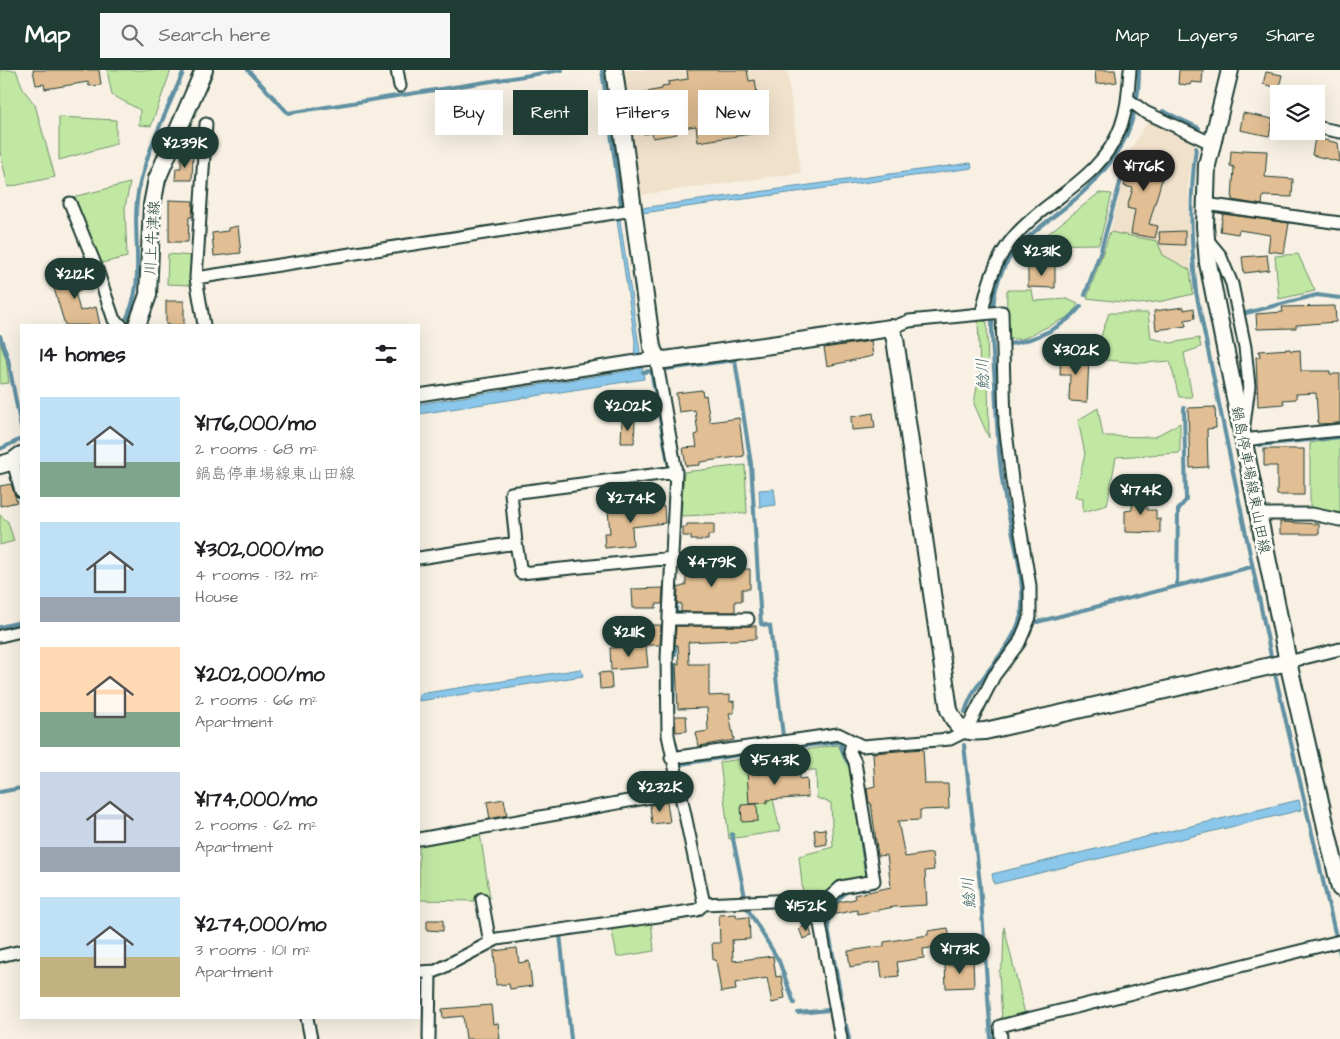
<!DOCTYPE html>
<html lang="en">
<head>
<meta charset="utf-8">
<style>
  body { margin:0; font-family:"Architects Daughter","Klee One",sans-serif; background:#f6f6f6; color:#202124; height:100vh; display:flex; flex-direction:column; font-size:19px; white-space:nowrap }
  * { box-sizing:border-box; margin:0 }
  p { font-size:16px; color:#757577 }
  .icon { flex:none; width:28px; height:28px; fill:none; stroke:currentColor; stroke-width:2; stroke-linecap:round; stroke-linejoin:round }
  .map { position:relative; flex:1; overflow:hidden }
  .side { position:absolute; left:20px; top:254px; width:400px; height:695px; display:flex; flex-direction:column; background:#fff; border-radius:0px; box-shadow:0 5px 20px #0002 }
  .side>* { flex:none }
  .hud { position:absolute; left:435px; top:20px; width:475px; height:45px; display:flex; gap:10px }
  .fabs { position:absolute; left:1270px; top:15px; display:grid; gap:10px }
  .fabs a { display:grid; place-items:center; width:55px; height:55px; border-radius:0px; background:#fff; box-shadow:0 5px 20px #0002; font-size:25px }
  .price { position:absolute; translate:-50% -42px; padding:0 11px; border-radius:18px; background:#1f3d34; color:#fff; font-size:16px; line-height:32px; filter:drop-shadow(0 1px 2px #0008) }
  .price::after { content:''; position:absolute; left:50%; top:30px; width:15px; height:11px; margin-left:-8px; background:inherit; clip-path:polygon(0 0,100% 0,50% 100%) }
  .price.selected { background:#222; color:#fff }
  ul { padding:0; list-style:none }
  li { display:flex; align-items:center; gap:15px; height:125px; padding:0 20px }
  li span { display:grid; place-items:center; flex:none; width:140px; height:100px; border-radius:0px; color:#555 }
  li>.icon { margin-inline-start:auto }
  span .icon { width:60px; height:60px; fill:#fffc; stroke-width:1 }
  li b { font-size:21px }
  h2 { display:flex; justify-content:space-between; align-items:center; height:60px; padding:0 20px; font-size:21px }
  .chip { padding:0 18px; border-radius:0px; background:#fff; box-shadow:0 5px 20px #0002; font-size:18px; line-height:45px }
  .chip.selected { background:#1f3d34; color:#fff }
  header { display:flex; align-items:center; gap:30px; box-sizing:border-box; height:70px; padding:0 25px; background:#1f3d34; color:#fff }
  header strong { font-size:24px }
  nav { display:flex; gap:28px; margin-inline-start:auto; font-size:18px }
  .search { width:350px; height:45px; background:#f6f6f6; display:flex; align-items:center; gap:12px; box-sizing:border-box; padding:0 18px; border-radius:0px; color:#757577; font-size:19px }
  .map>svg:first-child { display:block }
  .built { fill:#f0e1cb }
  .green { fill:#c1e8a3; stroke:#70926c }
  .water { fill:#8bc7eb; stroke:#6090a2 }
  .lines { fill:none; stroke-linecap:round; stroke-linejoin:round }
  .stream { stroke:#6090a2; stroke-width:4 }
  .building { fill:#e1be93; stroke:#1f3d34 }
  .street-casing { stroke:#1f3d34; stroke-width:15 }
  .secondary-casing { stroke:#1f3d34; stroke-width:20 }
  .street { stroke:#fdfcf7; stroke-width:11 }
  .secondary { stroke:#fdfcf7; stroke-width:16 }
  .labels { text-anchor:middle; stroke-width:5; stroke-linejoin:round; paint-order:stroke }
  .street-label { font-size:15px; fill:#1f3d34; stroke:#fdfcf7 }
  .water-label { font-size:16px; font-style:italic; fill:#3a6062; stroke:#fdfcf7 }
</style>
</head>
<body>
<header>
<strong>Map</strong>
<div class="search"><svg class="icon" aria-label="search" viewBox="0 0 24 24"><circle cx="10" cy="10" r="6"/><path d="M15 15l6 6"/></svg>Search here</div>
<nav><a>Map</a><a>Layers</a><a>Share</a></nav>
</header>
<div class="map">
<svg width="1340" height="969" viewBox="0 0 1340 969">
  <rect width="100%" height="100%" fill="#f7f0e3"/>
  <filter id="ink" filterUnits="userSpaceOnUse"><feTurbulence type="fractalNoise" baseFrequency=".02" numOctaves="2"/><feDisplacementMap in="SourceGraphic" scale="10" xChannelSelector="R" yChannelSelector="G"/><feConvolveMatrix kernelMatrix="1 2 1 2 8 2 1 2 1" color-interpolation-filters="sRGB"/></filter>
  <g filter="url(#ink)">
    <path class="built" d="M 622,0 L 787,0 L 801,103 L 639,125 Z
      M 1149,49 L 1195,71 L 1188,112 L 1190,200 L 1163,185 L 1110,162 L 1131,79 Z"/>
    <path class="green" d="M 0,0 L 16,0 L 23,19 L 35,35 L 55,107 L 8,117 L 0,82 Z
      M 107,0 L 171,0 L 151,56 L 139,55 L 140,40 L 112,25 Z
      M 59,47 L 116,50 L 116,74 L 59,90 Z
      M 130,113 L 125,137 L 127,187 L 98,194 L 73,127 Z
      M 1099,123 L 1112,124 L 1099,174 L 1034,175 Z
      M 1110,162 L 1157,171 L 1163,185 L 1190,200 L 1193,224 L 1163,231 L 1139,234 L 1087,228 Z
      M 168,184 L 193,186 L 191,215 L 167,214 Z
      M 1298,184 L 1315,221 L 1279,229 L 1275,186 Z
      M 1007,220 L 1032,220 L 1034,231 L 1067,229 L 1078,234 L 1072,245 L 1022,269 L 1006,269 Z
      M 1109,243 L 1148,243 L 1151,268 L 1171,273 L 1199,268 L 1201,277 L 1184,283 L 1192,327 L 1179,327 L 1170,291 L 1142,293 L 1093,289 Z
      M 978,250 L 987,252 L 989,368 L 974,334 L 980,300 Z
      M 0,272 L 6,289 L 9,313 L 0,314 Z
      M 1098,338 L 1103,366 L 1154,367 L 1180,353 L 1180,383 L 1116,387 L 1107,435 L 1083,442 L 1083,428 L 1075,427 L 1085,384 L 1078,350 Z
      M 1340,368 L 1340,445 L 1310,438 L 1310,373 Z
      M 745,395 L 747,443 L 681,446 L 684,402 Z
      M 0,445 L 8,452 L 14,471 L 0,475 Z
      M 838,675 L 850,698 L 865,807 L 840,813 L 813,832 L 803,824 L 799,786 L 833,777 L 831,733 L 817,728 L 816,700 L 776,701 L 772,724 L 780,761 L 729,769 L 720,692 Z
      M 480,763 L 490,828 L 476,831 L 419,830 L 419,773 Z
      M 651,851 L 654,881 L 617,887 L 611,856 Z
      M 1004,857 L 1025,944 L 1002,950 L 999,902 L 1003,892 Z"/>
    <path class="water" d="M 971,93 L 972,98 L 642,143 L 641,138 Z
      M 617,150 L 620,150 L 644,309 L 419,344 L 419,334 L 634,300 L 635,271 Z
      M 774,419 L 776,435 L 760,437 L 759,420 Z
      M 581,599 L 583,606 L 419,631 L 419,624 Z
      M 1299,730 L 1301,740 L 994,814 L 992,804 Z"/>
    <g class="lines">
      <path class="stream" d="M 248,0 L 288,43 L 562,0
        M 602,0 L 621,134
        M 1163,41 L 1199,58
        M 1196,78 C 1189,127 1191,173 1196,222 L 1271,586
        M 1085,225 L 1100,183 L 1124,99
        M 1246,243 L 1317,225 L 1340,228
        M 123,255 C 150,210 128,161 140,113 C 149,75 169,37 184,0
        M 0,266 L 8,289 L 21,358
        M 1009,274 C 1035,270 1065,257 1081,236
        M 667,299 L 735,290 L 751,394 L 761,554 L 770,556 L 783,666
        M 643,302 L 651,301 L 669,398
        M 1259,375 L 1340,367
        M 0,379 L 21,369
        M 1177,516 L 1178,440 L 1186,430 L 1184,338
        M 676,544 L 677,517
        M 1037,552 L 1251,497
        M 0,557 L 21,552
        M 675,584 L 676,554
        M 1275,604 L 1340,884
        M 965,642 C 977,603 1012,583 1021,545 C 1027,515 1012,463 1006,433 C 998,393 997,353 995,313 C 993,281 989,249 996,218 C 1008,171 1047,155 1080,125 C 1120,88 1139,55 1139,0
        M 673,643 L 675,595
        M 674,669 L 678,683
        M 964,675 L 980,814 L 991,969
        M 681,694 L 785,678 L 840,672 L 844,686 L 850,696
        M 0,722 L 21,718
        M 860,760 L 867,805
        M 732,764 L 745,827
        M 747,838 L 779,891 L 794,933
        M 560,864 L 571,969
        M 843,938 L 828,858 L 830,838 L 846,822 L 869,818
        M 798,943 L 829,940
        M 846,955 L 849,969"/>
    </g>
    <path class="building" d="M 33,0 L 99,0 L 101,15 L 89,16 L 88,12 L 45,19 L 44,14 L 36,15 Z
      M 687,0 L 747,0 L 749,11 L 755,10 L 759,38 L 754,39 L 757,63 L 698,72 L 696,56 L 676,59 L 677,64 L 653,68 L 652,63 L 644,64 L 641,46 L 632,47 L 630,36 L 639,35 L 639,31 L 647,30 L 646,22 L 662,19 L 662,16 L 669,15 L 668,12 L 688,9 Z
      M 1095,0 L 1115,0 L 1117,12 L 1096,14 Z
      M 1179,0 L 1203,0 L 1202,13 L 1191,12 L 1190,15 L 1178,14 Z
      M 1266,2 L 1282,5 L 1279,18 L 1263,14 Z
      M 1243,43 L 1273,49 L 1269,66 L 1240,60 Z
      M 1315,68 L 1338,73 L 1340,92 L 1312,85 Z
      M 1242,80 L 1267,81 L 1265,107 L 1293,109 L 1292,127 L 1263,126 L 1262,135 L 1232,130 L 1234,97 L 1230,96 L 1231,81 L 1242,82 Z
      M 1133,83 L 1167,92 L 1149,154 L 1158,156 L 1155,168 L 1131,164 L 1135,140 L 1127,138 L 1133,118 L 1124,116 Z
      M 181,85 L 193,85 L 192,110 L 175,110 L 176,98 L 181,98 Z
      M 169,130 L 193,131 L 192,147 L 189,147 L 188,172 L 169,172 Z
      M 1223,144 L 1289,153 L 1284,183 L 1268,181 L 1270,165 L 1239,160 L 1238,164 L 1220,161 Z
      M 238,156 L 241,183 L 214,186 L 212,163 L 228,161 L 228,158 Z
      M 1185,161 L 1185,175 L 1160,174 L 1159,162 Z
      M 1267,185 L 1269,200 L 1244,203 L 1242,187 Z
      M 1028,196 L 1055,196 L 1055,218 L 1028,217 Z
      M 88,200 L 94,216 L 75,222 L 80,241 L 96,237 L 100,255 L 65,255 L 52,212 Z
      M 166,231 L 184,231 L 184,255 L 166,255 Z
      M 1335,236 L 1336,252 L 1296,255 L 1296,258 L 1257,259 L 1256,244 L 1283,242 L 1282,237 Z
      M 1184,237 L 1184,240 L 1194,238 L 1195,248 L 1185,250 L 1186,256 L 1156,260 L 1154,241 Z
      M 871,271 L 873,286 L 827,296 L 824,278 Z
      M 1290,279 L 1291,281 L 1300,280 L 1301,301 L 1330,301 L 1330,304 L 1340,304 L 1340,353 L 1318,354 L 1316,323 L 1296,324 L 1296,329 L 1283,330 L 1284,334 L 1258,336 L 1256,287 L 1260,287 L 1259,281 Z
      M 1061,282 L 1073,283 L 1072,288 L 1089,288 L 1087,332 L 1069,331 L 1070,305 L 1060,305 Z
      M 702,320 L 703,326 L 706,325 L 710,352 L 739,348 L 744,386 L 700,392 L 700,395 L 686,396 L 683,378 L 697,377 L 695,365 L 698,364 L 695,340 L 679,342 L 676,323 Z
      M 653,324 L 656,344 L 633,347 L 631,331 L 639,329 L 639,326 Z
      M 1215,337 L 1216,358 L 1207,359 L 1208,397 L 1190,398 L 1188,338 Z
      M 873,343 L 875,358 L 852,360 L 851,347 Z
      M 622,350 L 635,351 L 634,373 L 621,373 Z
      M 1264,379 L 1304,379 L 1304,425 L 1277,425 L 1277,396 L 1264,396 Z
      M 11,414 L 17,432 L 0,436 L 0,416 Z
      M 1132,422 L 1146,422 L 1147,440 L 1156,440 L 1156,449 L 1160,449 L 1160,463 L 1125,462 L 1125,441 L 1132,440 Z
      M 664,436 L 665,453 L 632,457 L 633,475 L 605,478 L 604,463 L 610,463 L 608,440 Z
      M 1280,452 L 1319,454 L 1319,464 L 1280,464 Z
      M 687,454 L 714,454 L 714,465 L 708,465 L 708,470 L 691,470 L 691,466 L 683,466 L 683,457 L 687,457 Z
      M 689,491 L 716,491 L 717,503 L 737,503 L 737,499 L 750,499 L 750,519 L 742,519 L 742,531 L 735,531 L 735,542 L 681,542 L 681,533 L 677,534 L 678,518 L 686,515 L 686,495 L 689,495 Z
      M 663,518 L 662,534 L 656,534 L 656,538 L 633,538 L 632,519 Z
      M 647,555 L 661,555 L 660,575 L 647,575 Z
      M 676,556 L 756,556 L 756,569 L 688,572 L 689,594 L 709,594 L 709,626 L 730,625 L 730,632 L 734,631 L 734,643 L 729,643 L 734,670 L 699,676 L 696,663 L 708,661 L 707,638 L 678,639 L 676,594 L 679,594 L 678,575 L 675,575 Z
      M 646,576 L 648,597 L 611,600 L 610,578 Z
      M 611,602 L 612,618 L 600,619 L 599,603 Z
      M 675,646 L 686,646 L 687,661 L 676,662 Z
      M 923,679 L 925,714 L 948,714 L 949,739 L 920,740 L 920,750 L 898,751 L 905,787 L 932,783 L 934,800 L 925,801 L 927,835 L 894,837 L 858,844 L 857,840 L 826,846 L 839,832 L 855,829 L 854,825 L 891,817 L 887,785 L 878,786 L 871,733 L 869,733 L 867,718 L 875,716 L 873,683 Z
      M 771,700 L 771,703 L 800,702 L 800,709 L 807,708 L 808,727 L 767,730 L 767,733 L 749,734 L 747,701 Z
      M 504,729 L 507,745 L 490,749 L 487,732 Z
      M 667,732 L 670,752 L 652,754 L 650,735 Z
      M 757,734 L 758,751 L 742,752 L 741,735 Z
      M 825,759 L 827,774 L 816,776 L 814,760 Z
      M 736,844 L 737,848 L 749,847 L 750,869 L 732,870 L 733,891 L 773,886 L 776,907 L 781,906 L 785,928 L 780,929 L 780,931 L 772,933 L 767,908 L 735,913 L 736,920 L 721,922 L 716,890 L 713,890 L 712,873 L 720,873 L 719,845 Z
      M 427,850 L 443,850 L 443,861 L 427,860 Z
      M 808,855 L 812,866 L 803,869 L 799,858 Z
      M 948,858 L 951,875 L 923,879 L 924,888 L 897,892 L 899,906 L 882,908 L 880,892 L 850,897 L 848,881 L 884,876 L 884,872 L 928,865 L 928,861 Z
      M 517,878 L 519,893 L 529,891 L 532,916 L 510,919 L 509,914 L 496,915 L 494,881 Z
      M 955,890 L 973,890 L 974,917 L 946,918 L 945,895 L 955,895 Z
      M 491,935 L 493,954 L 498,953 L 500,969 L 466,969 L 463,946 L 443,948 L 442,939 Z"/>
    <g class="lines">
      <defs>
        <path id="street" d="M 397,0 L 400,16
          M 1129,30 L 1145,42 L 1211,73
          M 1316,57 L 1340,62
          M 70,133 L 95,194 L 114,250 L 121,255
          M 1205,134 L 1340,153
          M 1206,168 L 1220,185 L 1232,214 L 1245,277 L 1249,316 L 1242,370 L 1340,360
          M 196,208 L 633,140
          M 982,243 C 987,217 993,195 1009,173 C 1042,129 1101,112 1121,56 C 1128,36 1128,21 1130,0
          M 204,255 L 196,208 L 206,54
          M 419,325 L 656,288 L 676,402 L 667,588 L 668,665 L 704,834
          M 13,391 L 21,421
          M 1257,444 L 1312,444 L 1340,450
          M 516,473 L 511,423 L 676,402
          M 419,488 L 516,473 L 521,503 L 673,488
          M 669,549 L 748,549
          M 0,566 L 21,561
          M 1288,592 L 1340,579
          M 671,688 L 838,664 L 862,676 L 950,669 L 966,661 L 994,606 L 1019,573 L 1030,547 L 1030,516 L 1012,410 L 1005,354 L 1002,242 L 909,251 L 891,258
          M 419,769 L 678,722
          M 482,829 L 490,873
          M 814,842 L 841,817 L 874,811 L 855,692 L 850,682 L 852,671
          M 0,886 L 21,881
          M 419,902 L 436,901 L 497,869 L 665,845 L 697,840 L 704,834 L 794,830 L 808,836 L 820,854 L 841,969
          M 307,948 L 311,969
          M 429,969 L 430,902
          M 1001,969 L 1000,956 L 1340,871"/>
        <path id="secondary" d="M 614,0 L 652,277 L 656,288 L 665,290 L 891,258 L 895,269 L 949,640 C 958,660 963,663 985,661 L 1288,592
          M 1230,0 L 1207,95 L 1205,156 L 1208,193 L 1288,592 L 1340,818
          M 137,255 L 148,225 L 152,135 L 157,109 L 204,0
          M 0,395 L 13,391 L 21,385"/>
      </defs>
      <use href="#street" class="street-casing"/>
      <use href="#secondary" class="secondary-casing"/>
      <use href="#street" class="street"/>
      <use href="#secondary" class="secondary"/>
    </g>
  </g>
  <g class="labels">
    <g class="street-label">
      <text transform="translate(152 168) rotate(-87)" y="5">川上牛津線</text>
      <text transform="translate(1251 410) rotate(79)" y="5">鍋島停車場線東山田線</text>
    </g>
    <g class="water-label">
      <text transform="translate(982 304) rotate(-93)" y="6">鯰川</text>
      <text transform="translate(968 823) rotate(-95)" y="6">鯰川</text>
    </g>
  </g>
</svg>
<div class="fabs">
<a><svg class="icon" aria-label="layers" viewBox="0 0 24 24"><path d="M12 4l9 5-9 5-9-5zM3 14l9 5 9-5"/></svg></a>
</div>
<b class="price" style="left:185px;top:99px">¥239K</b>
<b class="price selected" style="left:1144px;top:122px">¥176K</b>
<b class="price" style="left:1042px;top:207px">¥231K</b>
<b class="price" style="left:75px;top:230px">¥212K</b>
<b class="price" style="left:1076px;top:306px">¥302K</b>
<b class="price" style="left:628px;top:362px">¥202K</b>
<b class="price" style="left:1141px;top:446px">¥174K</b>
<b class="price" style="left:631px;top:454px">¥274K</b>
<b class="price" style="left:712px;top:518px">¥479K</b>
<b class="price" style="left:629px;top:588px">¥211K</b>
<b class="price" style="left:775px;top:716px">¥543K</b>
<b class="price" style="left:660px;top:743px">¥232K</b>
<b class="price" style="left:806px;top:862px">¥152K</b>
<b class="price" style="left:960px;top:905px">¥173K</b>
<div class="hud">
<a class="chip">Buy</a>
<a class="chip selected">Rent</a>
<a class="chip">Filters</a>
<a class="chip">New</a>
</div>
<section class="side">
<h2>14 homes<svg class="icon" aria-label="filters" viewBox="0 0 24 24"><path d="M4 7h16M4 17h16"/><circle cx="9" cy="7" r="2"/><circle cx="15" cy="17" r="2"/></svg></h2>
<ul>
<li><span style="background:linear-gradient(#bfe0f5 65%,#7fa58c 0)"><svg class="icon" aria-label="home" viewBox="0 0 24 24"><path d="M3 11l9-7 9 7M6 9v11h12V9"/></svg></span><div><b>¥176,000/mo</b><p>2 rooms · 68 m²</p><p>鍋島停車場線東山田線</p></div></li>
<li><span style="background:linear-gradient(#bfe0f5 75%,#9aa5b1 0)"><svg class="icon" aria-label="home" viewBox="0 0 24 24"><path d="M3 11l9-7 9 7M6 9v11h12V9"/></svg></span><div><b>¥302,000/mo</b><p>4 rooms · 132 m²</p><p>House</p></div></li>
<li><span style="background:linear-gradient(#ffd9b3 65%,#7fa58c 0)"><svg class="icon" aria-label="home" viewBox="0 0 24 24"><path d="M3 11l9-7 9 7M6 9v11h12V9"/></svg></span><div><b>¥202,000/mo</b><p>2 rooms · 66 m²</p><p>Apartment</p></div></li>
<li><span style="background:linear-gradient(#c9d6e8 75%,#9aa5b1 0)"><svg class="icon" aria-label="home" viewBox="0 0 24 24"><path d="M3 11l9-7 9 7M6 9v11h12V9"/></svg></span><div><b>¥174,000/mo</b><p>2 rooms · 62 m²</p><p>Apartment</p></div></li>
<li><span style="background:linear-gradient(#bfe0f5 60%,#c2b280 0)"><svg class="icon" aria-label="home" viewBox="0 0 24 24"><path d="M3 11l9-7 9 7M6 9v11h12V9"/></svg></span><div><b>¥274,000/mo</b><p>3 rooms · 101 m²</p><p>Apartment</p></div></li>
</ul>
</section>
</div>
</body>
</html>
